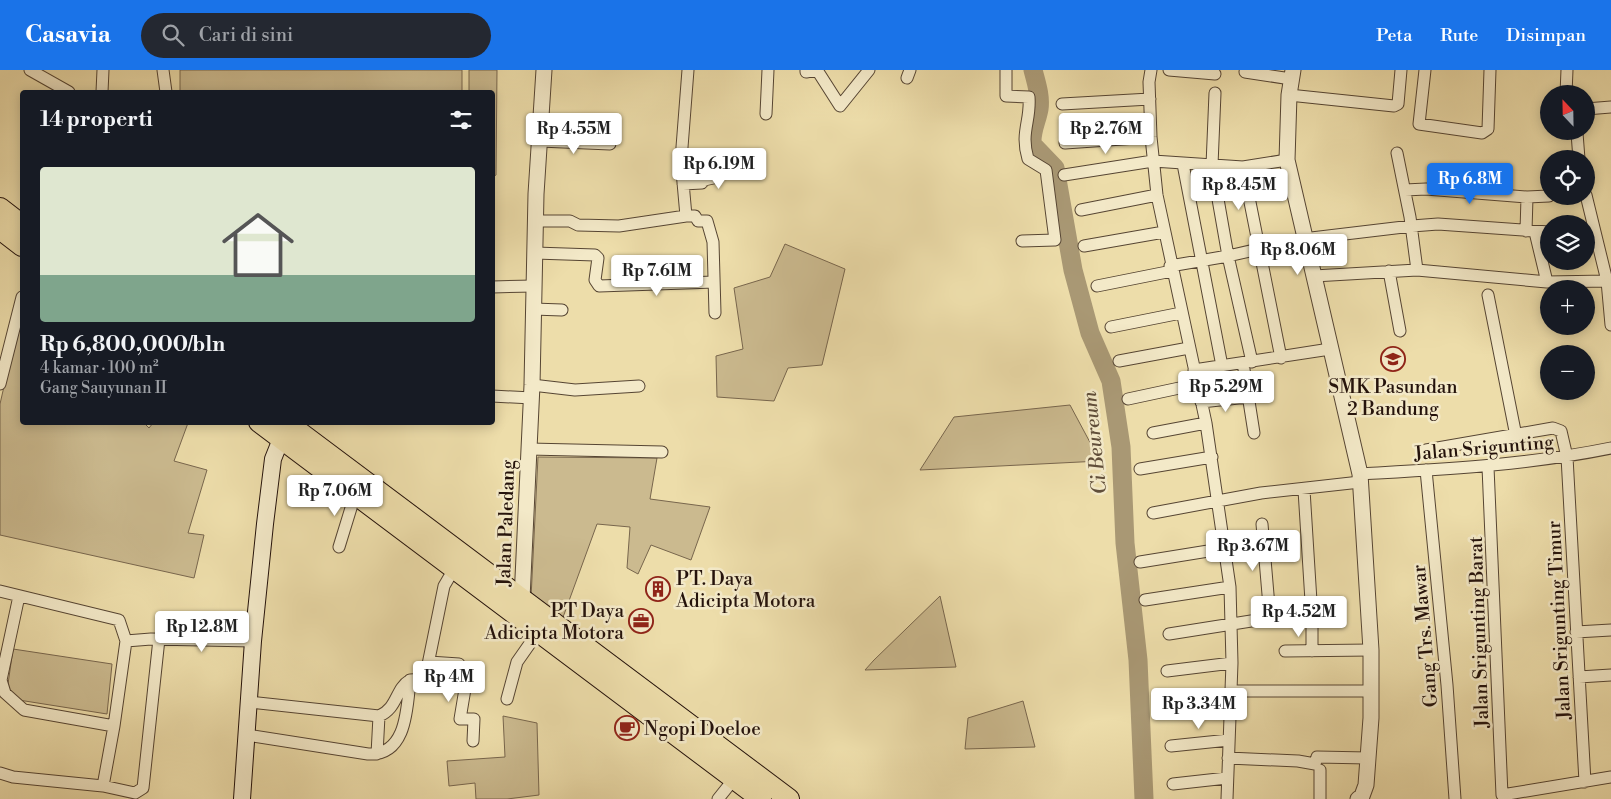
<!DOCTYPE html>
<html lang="id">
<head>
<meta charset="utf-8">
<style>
  body { margin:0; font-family:"Libre Bodoni",serif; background:#242831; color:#f1f3f6; height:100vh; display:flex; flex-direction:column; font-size:19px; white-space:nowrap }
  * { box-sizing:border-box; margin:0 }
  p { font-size:16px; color:#9ea1a6 }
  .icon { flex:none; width:28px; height:28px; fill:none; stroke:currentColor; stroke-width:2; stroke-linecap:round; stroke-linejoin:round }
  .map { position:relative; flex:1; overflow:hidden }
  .details { position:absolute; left:20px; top:20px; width:475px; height:335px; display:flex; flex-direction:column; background:#171b24; border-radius:5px; box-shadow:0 2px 12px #0003 }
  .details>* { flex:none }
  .needle { width:32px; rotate:338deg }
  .fabs { position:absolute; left:1540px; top:15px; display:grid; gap:10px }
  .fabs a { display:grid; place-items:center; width:55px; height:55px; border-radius:50%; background:#171b24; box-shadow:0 2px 12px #0003; font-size:25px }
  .price { position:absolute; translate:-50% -42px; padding:0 11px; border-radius:5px; background:#fff; color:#222; font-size:16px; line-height:32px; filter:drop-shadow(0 1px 2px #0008) }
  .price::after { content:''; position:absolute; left:50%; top:30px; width:15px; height:11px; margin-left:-8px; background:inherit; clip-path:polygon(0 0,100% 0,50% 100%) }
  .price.selected { background:#1a73e8; color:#fff }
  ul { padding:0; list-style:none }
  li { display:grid; align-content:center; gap:10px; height:265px; padding:0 20px }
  li span { display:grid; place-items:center; height:155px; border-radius:5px; color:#555 }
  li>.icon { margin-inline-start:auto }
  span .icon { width:90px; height:90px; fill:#fffc; stroke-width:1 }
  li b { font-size:21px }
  h2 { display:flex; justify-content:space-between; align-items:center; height:60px; padding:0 20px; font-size:21px }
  header { display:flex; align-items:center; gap:30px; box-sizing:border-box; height:70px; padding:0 25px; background:#1a73e8; color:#fff }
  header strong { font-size:24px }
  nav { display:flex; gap:28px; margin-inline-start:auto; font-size:18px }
  .search { width:350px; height:45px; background:#242831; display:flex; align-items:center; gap:12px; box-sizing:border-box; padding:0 18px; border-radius:28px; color:#9ea1a6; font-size:19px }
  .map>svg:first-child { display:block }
  .green { fill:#cbba8f; stroke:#78664d }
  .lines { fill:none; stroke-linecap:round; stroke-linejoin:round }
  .river { stroke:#a99874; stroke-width:19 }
  .minor-casing { stroke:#564533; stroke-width:13 }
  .tertiary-casing { stroke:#564533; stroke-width:17 }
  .secondary-casing { stroke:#24120b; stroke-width:18 }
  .trunk-casing { stroke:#24120b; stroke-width:22 }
  .minor { stroke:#f3e9c8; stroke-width:11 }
  .tertiary { stroke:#f3e9c8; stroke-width:15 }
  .secondary { stroke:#f3e9c8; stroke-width:16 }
  .trunk { stroke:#edddaa; stroke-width:20 }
  .labels { text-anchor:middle; stroke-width:5; stroke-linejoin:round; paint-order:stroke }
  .poi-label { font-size:19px; fill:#24120b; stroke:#f3e9c8; text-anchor:start }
  .street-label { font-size:19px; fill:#24120b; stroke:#f3e9c8 }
  .water-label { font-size:20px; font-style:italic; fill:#604e3a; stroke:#f3e9c8 }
</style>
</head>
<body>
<header>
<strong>Casavia</strong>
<div class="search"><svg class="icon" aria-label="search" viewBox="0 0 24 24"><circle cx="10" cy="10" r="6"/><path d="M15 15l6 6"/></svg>Cari di sini</div>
<nav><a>Peta</a><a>Rute</a><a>Disimpan</a></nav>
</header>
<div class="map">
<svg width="1611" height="729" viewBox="0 0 1611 729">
  <rect width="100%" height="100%" fill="#edddaa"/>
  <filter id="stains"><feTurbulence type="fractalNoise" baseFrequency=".004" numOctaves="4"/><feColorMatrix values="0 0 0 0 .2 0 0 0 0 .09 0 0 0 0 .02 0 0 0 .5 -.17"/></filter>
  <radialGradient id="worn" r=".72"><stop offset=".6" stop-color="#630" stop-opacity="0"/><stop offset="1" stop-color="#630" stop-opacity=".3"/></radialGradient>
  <path class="green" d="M 180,0 L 462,0 L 462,22 L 180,22 Z
    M 469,0 L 497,0 L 496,105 L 493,107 L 492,22 L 469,22 Z
    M 785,174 L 845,199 L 822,295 L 788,298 L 774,331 L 717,327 L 716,286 L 743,279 L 734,218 L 770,207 Z
    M 22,237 L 22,352 L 143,352 L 149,358 L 153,353 L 188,353 L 174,391 L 207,400 L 188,463 L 204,465 L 194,508 L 0,465 L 0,334 Z
    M 1070,335 L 1100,391 L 920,400 L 954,347 Z
    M 538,387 L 657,388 L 650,429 L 710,437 L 691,490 L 651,475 L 638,504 L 627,498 L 630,457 L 597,454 L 562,550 L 531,528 Z
    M 940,526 L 956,597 L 865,600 L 874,590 Z
    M 13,579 L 112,594 L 107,644 L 6,628 Z
    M 1023,631 L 1035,677 L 965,679 L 968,648 Z
    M 503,646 L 537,653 L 539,725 L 507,729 L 476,729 L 475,713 L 449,716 L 447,691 L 505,687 Z"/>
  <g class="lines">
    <path class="river" d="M 1033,0 C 1036,12 1041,26 1039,39 C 1037,51 1031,61 1032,74 L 1055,98 L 1073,200 L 1090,263 L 1111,311 L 1121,377 L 1125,473 L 1138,590 L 1144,729"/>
    <defs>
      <path id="minor" d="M 30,0 L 69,22
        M 163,0 L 166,22
        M 688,0 L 681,90 L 686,146 L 695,146 L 698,151 L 707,151 L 713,172 L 715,243
        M 806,0 L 806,2 L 817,0 L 840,36 L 869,0
        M 1006,0 L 1006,26 L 1029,27 C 1031,51 1020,62 1028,89 L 1046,100 L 1055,170 L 1022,171
        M 1151,0 L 1149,12 L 1151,67 L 1157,125 L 1206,353 L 1230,517 L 1232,593 L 1227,729
        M 1169,0 L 1215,4
        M 1425,0 L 1419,54 L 1482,63 L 1488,59 L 1490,0
        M 1245,2 L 1291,9
        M 907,8 L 910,0
        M 102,22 L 103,0
        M 1215,23 L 1212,95 L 1228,186 L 1252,292
        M 1566,24 L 1567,0
        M 1289,25 L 1394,36 L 1398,34 L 1401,0
        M 1062,34 L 1150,29
        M 1586,39 L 1611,37
        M 766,44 L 768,0
        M 1577,63 L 1579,89
        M 540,71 L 610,74
        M 1065,73 L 1151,67
        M 1397,83 L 1410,147 L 1417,200
        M 1183,94 L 1222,296
        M 1243,97 L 1281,288
        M 1064,105 L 1153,91 L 1243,97 L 1287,90
        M 683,114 L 702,113 L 704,110 L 718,107 L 719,99 L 731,95 L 752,98
        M 1405,120 L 1426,119 L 1527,127 L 1526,161
        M 1586,125 L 1607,211 L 1611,255
        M 1527,127 L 1549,126
        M 1081,140 L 1157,125
        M 536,151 L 570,151 L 578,155 L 619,156 L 686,146
        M 1535,162 L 1547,212
        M 1084,176 L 1164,162
        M 535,183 L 595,185 L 598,188 L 595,210 L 599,216 L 714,212
        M 1170,196 L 1228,186 L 1303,169 L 1412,156 L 1438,154 L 1549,162
        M 1389,201 L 1400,261
        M 1314,206 L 1417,200 L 1547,212 L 1607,211
        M 1097,216 L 1172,201
        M 492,217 L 534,216
        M 1488,225 L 1516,366
        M 533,239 L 562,240
        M 1111,257 L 1181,243
        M 1119,291 L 1189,278
        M 1243,293 L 1254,363
        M 1194,300 L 1330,279
        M 0,314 L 22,227
        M 532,315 L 575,320 L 639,316
        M 492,326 L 532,328
        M 1128,329 L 1198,314
        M 1201,332 L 1248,327
        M 1153,363 L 1206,353
        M 529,379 L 662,382
        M 1426,380 L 1553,358 L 1561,361 L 1567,387 L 1585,712
        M 1488,397 L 1502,725 L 1611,707
        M 1140,399 L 1212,387
        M 1426,400 L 1447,615 L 1455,729
        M 1360,404 C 1444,399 1528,395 1611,378
        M 1304,420 L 1312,547 L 1312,581
        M 1153,443 L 1261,423 L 1360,412
        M 1262,454 L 1270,548
        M 339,477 L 355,425
        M 1140,492 L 1264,472
        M 0,521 L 119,550 L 126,571 L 114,656 L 24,640 L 5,623 L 1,610 L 19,526
        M 1145,530 L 1230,517
        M 1576,562 L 1611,560
        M 1169,564 L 1270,548 L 1312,547
        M 126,571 L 151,569 L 253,571
        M 1285,581 L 1371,580
        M 429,592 L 459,594 L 458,610 L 466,613 L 460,649 L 474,649 L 473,671
        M 1167,601 L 1232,593
        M 1579,607 L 1611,605
        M 1231,621 L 1370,621
        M 507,629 L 517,592 L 538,562
        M 250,632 L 379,646 L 377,684
        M 1175,638 L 1231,628
        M 379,646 C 398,638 395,619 410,610
        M 247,665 L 368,684 C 407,686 407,638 410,610 L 425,609 L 444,516 L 454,499
        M 1171,676 L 1229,670
        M 1228,688 L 1298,691 L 1315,694 L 1317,687 L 1368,688
        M 0,703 L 13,707 L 103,716 L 114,656
        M 1173,714 L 1227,708
        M 103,716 L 135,723 L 143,718 L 159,569
        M 718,729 L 734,709
        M 1320,729 L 1320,700"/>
      <path id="tertiary" d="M 1293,0 L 1289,25 L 1287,90 L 1360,404 L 1371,580 L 1371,648 L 1366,715 L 1362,726 L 1358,729
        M 522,529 L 532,315 L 536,124 L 544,0"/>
      <path id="secondary" d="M 242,729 L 253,571 L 265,454 L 273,389 L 281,369 L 289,360"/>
      <path id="trunk" d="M 0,138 L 22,155
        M 0,159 L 22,176
        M 259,352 L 761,729
        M 286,352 L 789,729"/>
    </defs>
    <use href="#minor" class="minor-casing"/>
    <use href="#tertiary" class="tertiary-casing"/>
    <use href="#secondary" class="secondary-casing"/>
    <use href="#trunk" class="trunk-casing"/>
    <use href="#minor" class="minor"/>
    <use href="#tertiary" class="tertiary"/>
    <use href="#secondary" class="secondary"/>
    <use href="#trunk" class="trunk"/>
  </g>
  <defs>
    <symbol id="school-ring" viewBox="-11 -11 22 22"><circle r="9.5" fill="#f3e9c8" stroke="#8f2418" stroke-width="1.5"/><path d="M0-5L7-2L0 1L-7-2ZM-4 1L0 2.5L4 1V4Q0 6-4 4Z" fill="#8f2418"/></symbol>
    <symbol id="building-ring" viewBox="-11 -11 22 22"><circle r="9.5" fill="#f3e9c8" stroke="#8f2418" stroke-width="1.5"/><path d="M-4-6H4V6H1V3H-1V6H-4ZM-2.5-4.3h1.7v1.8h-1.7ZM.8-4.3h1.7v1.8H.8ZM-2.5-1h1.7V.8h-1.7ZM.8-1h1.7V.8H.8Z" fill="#8f2418"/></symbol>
    <symbol id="office-ring" viewBox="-11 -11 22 22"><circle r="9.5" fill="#f3e9c8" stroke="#8f2418" stroke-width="1.5"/><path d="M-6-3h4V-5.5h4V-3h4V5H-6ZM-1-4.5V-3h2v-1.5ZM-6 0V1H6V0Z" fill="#8f2418"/></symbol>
    <symbol id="cafe-ring" viewBox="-11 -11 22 22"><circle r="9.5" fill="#f3e9c8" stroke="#8f2418" stroke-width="1.5"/><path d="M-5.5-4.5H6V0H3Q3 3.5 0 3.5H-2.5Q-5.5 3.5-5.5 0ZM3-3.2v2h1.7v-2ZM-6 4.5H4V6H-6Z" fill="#8f2418"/></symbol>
  </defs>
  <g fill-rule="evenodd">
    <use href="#school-ring" x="1379" y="275" width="28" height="28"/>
    <use href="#building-ring" x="644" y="505" width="28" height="28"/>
    <use href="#office-ring" x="627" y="537" width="28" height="28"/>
    <use href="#cafe-ring" x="613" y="644" width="28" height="28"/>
  </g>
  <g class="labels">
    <g class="poi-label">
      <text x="1393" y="323" text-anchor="middle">SMK Pasundan<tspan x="1393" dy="22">2 Bandung</tspan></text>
      <text x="676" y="515">PT. Daya<tspan x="676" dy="22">Adicipta Motora</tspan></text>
      <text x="624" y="547" text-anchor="end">PT Daya<tspan x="624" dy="22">Adicipta Motora</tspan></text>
      <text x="644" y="665">Ngopi Doeloe</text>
    </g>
    <g class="street-label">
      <text transform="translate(1484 377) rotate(-5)" y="7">Jalan Srigunting</text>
      <text transform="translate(505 453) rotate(-88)" y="7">Jalan Paledang</text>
      <text transform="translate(1558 550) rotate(-93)" y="7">Jalan Srigunting Timur</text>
      <text transform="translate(1478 562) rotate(-92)" y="7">Jalan Srigunting Barat</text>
      <text transform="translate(1424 566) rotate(-95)" y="7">Gang Trs. Mawar</text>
    </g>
    <g class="water-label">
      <text transform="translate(1094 373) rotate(-96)" y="7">Ci Beureum</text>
    </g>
  </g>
  <rect width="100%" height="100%" filter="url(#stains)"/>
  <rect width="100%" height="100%" fill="url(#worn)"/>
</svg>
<div class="fabs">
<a><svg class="needle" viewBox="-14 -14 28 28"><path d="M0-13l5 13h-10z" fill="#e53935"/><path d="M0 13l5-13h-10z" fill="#9ea1a6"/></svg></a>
<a><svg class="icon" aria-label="locate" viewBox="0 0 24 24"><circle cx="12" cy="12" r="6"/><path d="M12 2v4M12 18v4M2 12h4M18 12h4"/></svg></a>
<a><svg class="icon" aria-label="layers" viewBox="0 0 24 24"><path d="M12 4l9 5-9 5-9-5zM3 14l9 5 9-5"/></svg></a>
<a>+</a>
<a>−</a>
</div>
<b class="price" style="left:574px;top:85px">Rp 4.55M</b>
<b class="price" style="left:1106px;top:85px">Rp 2.76M</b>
<b class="price" style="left:719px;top:120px">Rp 6.19M</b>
<b class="price selected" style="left:1470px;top:135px">Rp 6.8M</b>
<b class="price" style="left:1239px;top:141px">Rp 8.45M</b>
<b class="price" style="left:1298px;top:206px">Rp 8.06M</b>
<b class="price" style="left:657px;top:227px">Rp 7.61M</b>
<b class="price" style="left:1226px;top:343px">Rp 5.29M</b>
<b class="price" style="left:335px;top:447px">Rp 7.06M</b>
<b class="price" style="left:1253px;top:502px">Rp 3.67M</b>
<b class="price" style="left:1299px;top:568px">Rp 4.52M</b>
<b class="price" style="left:202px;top:583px">Rp 12.8M</b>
<b class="price" style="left:449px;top:633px">Rp 4M</b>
<b class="price" style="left:1199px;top:660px">Rp 3.34M</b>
<section class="details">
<h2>14 properti<svg class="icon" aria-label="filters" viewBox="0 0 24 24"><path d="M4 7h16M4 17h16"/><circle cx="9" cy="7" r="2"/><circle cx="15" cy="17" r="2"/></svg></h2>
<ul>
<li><span style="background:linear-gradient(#dfe7d0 70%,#7fa58c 0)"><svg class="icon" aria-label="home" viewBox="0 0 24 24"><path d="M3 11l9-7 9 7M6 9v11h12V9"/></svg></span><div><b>Rp 6,800,000/bln</b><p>4 kamar · 100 m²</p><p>Gang Sauyunan II</p></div></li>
</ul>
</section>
</div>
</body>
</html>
